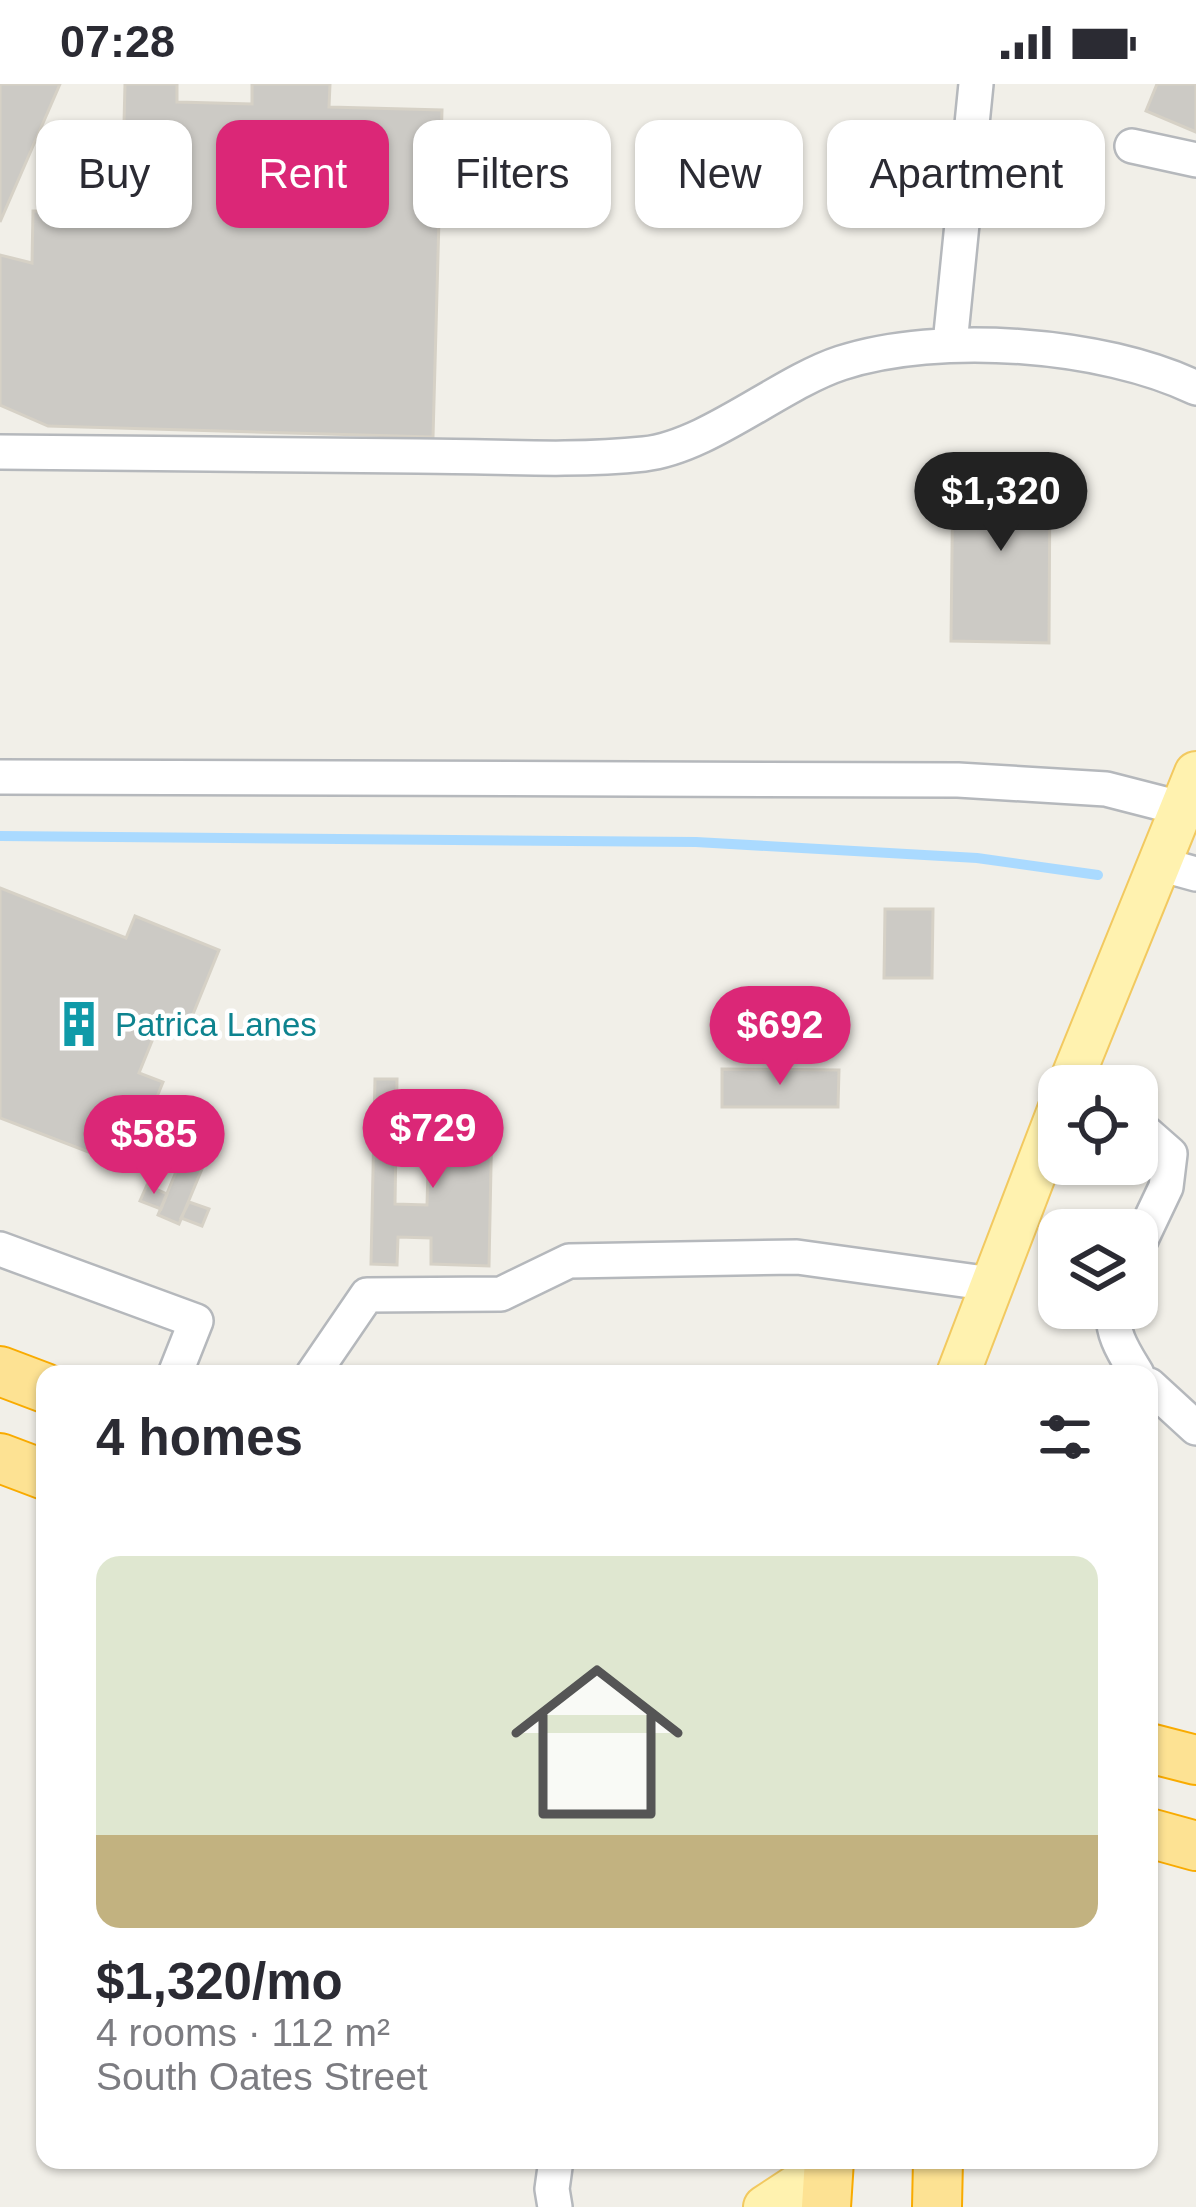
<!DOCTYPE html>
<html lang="en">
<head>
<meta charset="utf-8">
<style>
  body { margin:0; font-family:Arial,sans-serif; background:#f7f7f7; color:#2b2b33; height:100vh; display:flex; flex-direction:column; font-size:45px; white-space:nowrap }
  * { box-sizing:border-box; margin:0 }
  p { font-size:39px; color:#7c7c81 }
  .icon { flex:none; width:66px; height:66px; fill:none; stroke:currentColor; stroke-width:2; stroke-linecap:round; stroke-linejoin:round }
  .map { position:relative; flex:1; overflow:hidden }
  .panel { position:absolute; left:36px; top:1281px; width:1122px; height:804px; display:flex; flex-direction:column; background:#fff; border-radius:24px; box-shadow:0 3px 9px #0004 }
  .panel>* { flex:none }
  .top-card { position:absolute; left:36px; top:36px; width:1125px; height:108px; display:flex; gap:24px }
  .tools { position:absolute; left:1038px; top:981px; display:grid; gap:24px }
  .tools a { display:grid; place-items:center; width:120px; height:120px; border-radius:24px; background:#fff; box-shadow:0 3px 9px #0004; font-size:60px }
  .price { position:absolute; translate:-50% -102px; padding:0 27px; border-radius:42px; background:#db2777; color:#fff; font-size:39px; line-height:78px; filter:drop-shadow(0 3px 6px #0008) }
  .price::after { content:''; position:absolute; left:50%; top:72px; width:36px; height:27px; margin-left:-18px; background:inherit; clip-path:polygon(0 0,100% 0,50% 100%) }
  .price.selected { background:#222; color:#fff }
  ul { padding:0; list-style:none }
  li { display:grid; align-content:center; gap:24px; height:636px; padding:0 60px }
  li+li { border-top:3px solid #e1e1e2 }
  li span { display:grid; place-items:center; height:372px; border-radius:24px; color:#555 }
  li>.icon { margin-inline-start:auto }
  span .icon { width:216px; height:216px; fill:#fffc; stroke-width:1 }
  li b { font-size:51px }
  h2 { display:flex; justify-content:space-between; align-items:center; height:144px; padding:0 60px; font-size:51px }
  .pill { padding:0 42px; border-radius:24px; background:#fff; box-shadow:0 3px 9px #0004; font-size:42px; line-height:108px }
  .pill.selected { background:#db2777; color:#fff }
  .status { display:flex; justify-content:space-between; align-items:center; height:84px; padding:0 60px; background:#fff; direction:ltr }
  .status svg { height:33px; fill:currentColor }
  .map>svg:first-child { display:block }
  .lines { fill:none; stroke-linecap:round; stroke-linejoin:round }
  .stream { stroke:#aadaff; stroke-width:10 }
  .building { fill:#cccac5; stroke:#d6d1c6; stroke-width:3 }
  .minor-casing { stroke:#b5b8bc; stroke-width:38 }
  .major-casing { stroke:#f2c960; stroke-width:46 }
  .highway-casing { stroke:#f9ab00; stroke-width:52 }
  .minor { stroke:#fff; stroke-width:33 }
  .major { stroke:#fff2af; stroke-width:42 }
  .highway { stroke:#fde293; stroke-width:48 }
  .labels { text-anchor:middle; stroke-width:9; stroke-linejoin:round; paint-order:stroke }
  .culture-label { font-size:33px; fill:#0d838f; stroke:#fff; text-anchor:start }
</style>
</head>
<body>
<div class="status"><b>07:28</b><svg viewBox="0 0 49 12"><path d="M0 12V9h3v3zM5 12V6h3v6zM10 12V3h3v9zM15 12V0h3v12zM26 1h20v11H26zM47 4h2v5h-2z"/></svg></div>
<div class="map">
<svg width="1196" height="2123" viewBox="0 0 1196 2123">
  <rect width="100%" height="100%" fill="#f1efe8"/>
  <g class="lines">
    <path class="stream" d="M 0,752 L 696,758 L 977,774 L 1098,791"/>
  </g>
  <path class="building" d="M 0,0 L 60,0 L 0,138 Z
    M 125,0 L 177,0 L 177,18 L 252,20 L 252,0 L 330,0 L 329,23 L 442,26 L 433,353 L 48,342 L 0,321 L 0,171 L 32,179 L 33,127 L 59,127 L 60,77 L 123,79 Z
    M 1157,0 L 1196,0 L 1196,48 L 1146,27 Z
    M 953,381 L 1050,382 L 1049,559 L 951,557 Z
    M 0,804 L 126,854 L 135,832 L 219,866 L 187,945 L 161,935 L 139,989 L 163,998 L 147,1037 L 131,1030 L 112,1077 L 0,1034 Z
    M 885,825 L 933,825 L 932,894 L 884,894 Z
    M 722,985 L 839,986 L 838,1023 L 722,1023 Z
    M 375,995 L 397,995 L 395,1120 L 427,1121 L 429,1054 L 460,1055 L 461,1033 L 492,1033 L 489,1182 L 431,1180 L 431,1154 L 398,1153 L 397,1181 L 371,1180 Z
    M 188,1059 L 209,1068 L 179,1140 L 158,1131 Z
    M 147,1101 L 167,1110 L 161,1125 L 140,1117 Z
    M 189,1118 L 209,1125 L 202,1142 L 181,1134 Z"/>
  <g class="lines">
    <defs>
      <path id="minor" d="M 1132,62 L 1196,76
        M 950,260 L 976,0
        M 0,368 C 139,369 278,371 417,372 C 492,372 569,378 644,370 C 708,363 780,299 841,279 C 939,247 1103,259 1196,304
        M 0,693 L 958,696 L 1106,705 L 1180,724
        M 1156,779 L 1196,790
        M 1137,1041 L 1170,1070 L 1166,1103 L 1137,1164
        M 0,1165 L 196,1237 L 175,1290
        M 1114,1224 C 1110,1249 1125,1270 1137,1290
        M 313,1290 L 367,1211 L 501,1210 L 569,1177 L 797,1173 L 992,1200
        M 1149,1301 L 1196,1344
        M 555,2123 L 552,2105 L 556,2076"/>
      <path id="major" d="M 1069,1002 L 1196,689
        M 958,1290 L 1059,1026
        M 765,2123 L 829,2081"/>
      <path id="highway" d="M 0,1287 L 45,1304
        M 0,1374 L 45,1391
        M 1149,1664 L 1196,1676
        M 1149,1749 L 1196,1762
        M 826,2123 L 829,2076
        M 937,2123 L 938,2076"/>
    </defs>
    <use href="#minor" class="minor-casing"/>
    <use href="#major" class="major-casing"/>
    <use href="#highway" class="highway-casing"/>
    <use href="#minor" class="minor"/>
    <use href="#major" class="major"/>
    <use href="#highway" class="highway"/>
  </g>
  <defs>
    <symbol id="building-bare" viewBox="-9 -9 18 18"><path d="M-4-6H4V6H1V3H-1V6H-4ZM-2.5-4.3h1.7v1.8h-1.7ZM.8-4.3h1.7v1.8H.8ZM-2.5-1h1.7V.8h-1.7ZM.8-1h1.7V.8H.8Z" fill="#0f9aa8" stroke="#fff" stroke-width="2.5" paint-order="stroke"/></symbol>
  </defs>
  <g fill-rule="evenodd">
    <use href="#building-bare" x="46" y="907" width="66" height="66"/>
  </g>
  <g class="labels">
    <g class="culture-label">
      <text x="115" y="952">Patrica Lanes</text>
    </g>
  </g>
</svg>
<div class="tools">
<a><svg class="icon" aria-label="locate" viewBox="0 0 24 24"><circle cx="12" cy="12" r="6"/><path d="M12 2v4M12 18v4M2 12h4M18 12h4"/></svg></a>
<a><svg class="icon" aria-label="layers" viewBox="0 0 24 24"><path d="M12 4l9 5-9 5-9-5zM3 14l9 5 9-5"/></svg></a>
</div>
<b class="price selected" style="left:1001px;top:470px">$1,320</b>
<b class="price" style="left:780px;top:1004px">$692</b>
<b class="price" style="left:433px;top:1107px">$729</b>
<b class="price" style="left:154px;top:1113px">$585</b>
<div class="top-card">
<a class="pill">Buy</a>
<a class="pill selected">Rent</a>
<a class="pill">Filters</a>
<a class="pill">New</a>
<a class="pill">Apartment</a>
</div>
<section class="panel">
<h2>4 homes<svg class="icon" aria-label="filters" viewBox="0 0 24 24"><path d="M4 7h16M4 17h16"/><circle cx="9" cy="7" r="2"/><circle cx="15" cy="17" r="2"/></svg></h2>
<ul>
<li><span style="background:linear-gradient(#dfe7d0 75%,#c2b280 0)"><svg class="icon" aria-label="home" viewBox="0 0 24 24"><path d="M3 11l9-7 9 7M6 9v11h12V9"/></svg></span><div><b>$1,320/mo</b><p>4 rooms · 112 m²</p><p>South Oates Street</p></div></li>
</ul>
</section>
</div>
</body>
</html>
